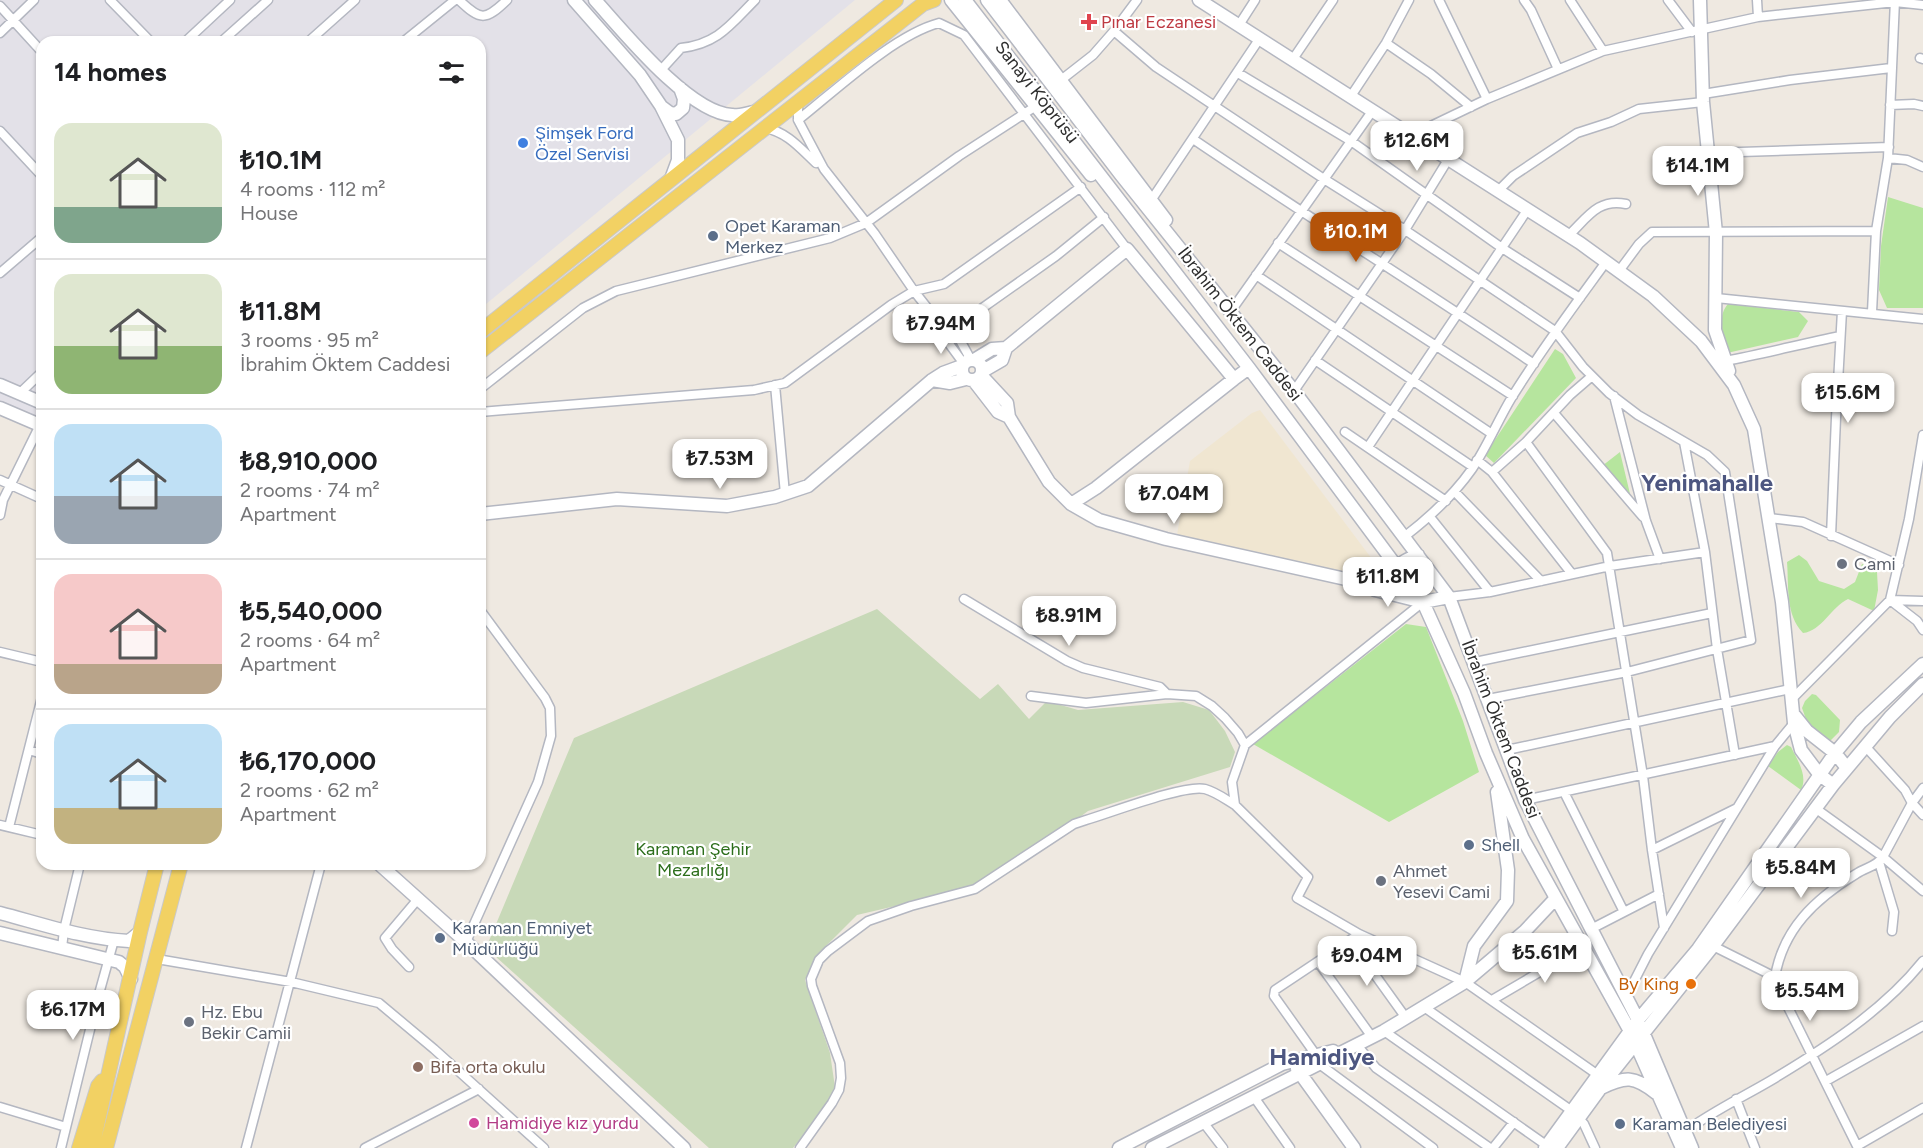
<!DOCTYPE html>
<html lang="en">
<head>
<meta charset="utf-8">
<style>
  body { margin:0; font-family:Figtree,sans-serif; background:#f6f6f6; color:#202124; height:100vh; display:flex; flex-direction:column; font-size:22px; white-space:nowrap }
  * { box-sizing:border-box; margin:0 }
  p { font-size:20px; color:#757577 }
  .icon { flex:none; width:33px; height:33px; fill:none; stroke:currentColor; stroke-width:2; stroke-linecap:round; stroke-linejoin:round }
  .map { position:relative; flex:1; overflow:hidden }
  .drawer { position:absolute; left:36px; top:36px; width:450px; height:834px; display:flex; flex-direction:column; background:#fff; border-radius:18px; box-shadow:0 2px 4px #0004 }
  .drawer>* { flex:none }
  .price { position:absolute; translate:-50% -51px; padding:0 14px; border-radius:12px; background:#fff; color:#222; font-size:20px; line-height:39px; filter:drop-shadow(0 2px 3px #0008) }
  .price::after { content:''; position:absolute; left:50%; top:36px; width:18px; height:14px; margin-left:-9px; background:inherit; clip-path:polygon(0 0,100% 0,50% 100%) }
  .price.active { background:#b45309; color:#fff }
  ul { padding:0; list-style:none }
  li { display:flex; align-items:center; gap:18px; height:150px; padding:0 18px }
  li+li { border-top:2px solid #e0e0e0 }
  li span { display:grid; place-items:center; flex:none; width:168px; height:120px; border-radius:18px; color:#555 }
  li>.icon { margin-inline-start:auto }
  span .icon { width:72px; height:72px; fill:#fffc; stroke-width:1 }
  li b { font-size:26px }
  h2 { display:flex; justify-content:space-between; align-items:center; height:72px; padding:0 18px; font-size:26px }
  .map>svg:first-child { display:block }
  .industrial { fill:#e3e1e8 }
  .education { fill:#f0e6d1 }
  .green { fill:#b6e59e }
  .cemetery { fill:#c8d9b8 }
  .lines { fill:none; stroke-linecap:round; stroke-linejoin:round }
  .street-casing { stroke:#b4b7c1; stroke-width:11 }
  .secondary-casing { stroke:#b4b7c1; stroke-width:15 }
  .primary-casing { stroke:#c9c9c9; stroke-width:16 }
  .street { stroke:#fff; stroke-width:8 }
  .secondary { stroke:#fff; stroke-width:12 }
  .primary { stroke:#f2d163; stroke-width:14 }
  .health-dot { fill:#e0444e; stroke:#fff; stroke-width:2 }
  .shop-dot { fill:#3f7fe0; stroke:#fff; stroke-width:2 }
  .service-dot { fill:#5c6f8a; stroke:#fff; stroke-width:2 }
  .worship-dot { fill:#6b7280; stroke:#fff; stroke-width:2 }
  .food-dot { fill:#e8710a; stroke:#fff; stroke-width:2 }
  .education-dot { fill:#8d6e63; stroke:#fff; stroke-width:2 }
  .hotel-dot { fill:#d1479c; stroke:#fff; stroke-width:2 }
  .labels { text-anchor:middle; stroke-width:4.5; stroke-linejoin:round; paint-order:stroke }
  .health-label { font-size:18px; fill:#be3a42; stroke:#fff; text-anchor:start }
  .street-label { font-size:18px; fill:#2e2e2e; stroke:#fff }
  .shop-label { font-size:18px; fill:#366cbe; stroke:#fff; text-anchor:start }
  .service-label { font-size:18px; fill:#4e5e75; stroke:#fff; text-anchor:start }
  .worship-label { font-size:18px; fill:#5b616d; stroke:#fff; text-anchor:start }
  .park-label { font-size:18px; fill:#2c6e1b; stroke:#fff }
  .food-label { font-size:18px; fill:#c56008; stroke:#fff; text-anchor:end }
  .education-label { font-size:18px; fill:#785e54; stroke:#fff; text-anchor:start }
  .hotel-label { font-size:18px; fill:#b23c85; stroke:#fff; text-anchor:start }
  .district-label { font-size:24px; font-weight:bold; fill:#4d5680; stroke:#fff }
</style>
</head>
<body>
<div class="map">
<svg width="1923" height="1148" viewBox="0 0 1923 1148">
  <rect width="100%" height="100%" fill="#efe9e1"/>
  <path class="industrial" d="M 0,0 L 855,0 L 480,309 L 480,42 L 42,42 L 42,423 L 0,404 Z"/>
  <path class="education" d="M 1260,410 L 1378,567 L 1366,585 L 1177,535 L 1190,461 L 1252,413 Z"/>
  <path class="green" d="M 1888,197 L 1923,208 L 1923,308 L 1887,308 L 1879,290 L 1881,246 Z
    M 1728,304 L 1799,312 L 1808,321 L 1798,337 L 1727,353 C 1724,338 1716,317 1728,304 Z
    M 1555,349 L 1563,354 L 1576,378 L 1494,463 L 1485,455 Z
    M 1620,452 L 1631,498 L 1602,466 Z
    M 1799,555 L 1807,561 L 1819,581 L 1844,589 L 1855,582 L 1862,564 L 1872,566 L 1877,572 L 1878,590 L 1874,611 L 1848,599 C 1831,607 1822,631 1803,633 C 1785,614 1789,586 1787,562 Z
    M 1406,624 L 1426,627 L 1463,721 L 1479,772 L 1389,822 L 1253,744 Z
    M 1812,694 L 1816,695 L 1840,720 L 1839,732 L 1828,743 L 1823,744 L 1807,722 L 1802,708 L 1805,701 Z
    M 1787,745 L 1791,747 C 1798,761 1808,776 1801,790 L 1768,766 L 1778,752 Z"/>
  <path class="cemetery" d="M 877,609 L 980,699 L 998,684 L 1029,719 L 1047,701 L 1078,710 L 1183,702 L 1209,710 L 1225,731 L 1235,752 L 1230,767 L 1088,811 L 1045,843 L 972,888 L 857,915 L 817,955 L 805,980 L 830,1053 L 836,1094 L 793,1148 L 709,1148 L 486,948 L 574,738 Z"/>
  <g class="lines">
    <defs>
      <path id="street" d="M 110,0 L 151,42
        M 459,0 C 481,21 485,21 507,0
        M 1439,0 L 1487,99
        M 1524,0 L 1531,10 L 1558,69
        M 1570,0 L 1603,51
        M 1668,0 L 1692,32
        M 1757,0 L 1758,17
        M 0,6 L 42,52
        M 1239,25 L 1255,0
        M 1114,31 L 1156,67 L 1324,179 L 1405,230 L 1555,331 L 1583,367 L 1609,393 L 1638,415 L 1707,455 L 1725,472 L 1751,640 L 1627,672 L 1488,699
        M 0,33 L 34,0
        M 185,42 L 230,0
        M 221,42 L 268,0
        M 308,42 L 355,0
        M 403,42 L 455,0
        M 1386,43 L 1431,74 L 1471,107
        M 1920,58 L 1923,59
        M 1293,59 L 1333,0
        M 661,70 L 681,48 C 718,44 731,24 755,0
        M 1238,73 L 1351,141 L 1502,248 L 1580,298
        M 1061,80 L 1093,55 L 1114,31 L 1137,0
        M 1703,94 L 1790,80 L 1891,68
        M 1351,96 L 1386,43 L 1409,0
        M 798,102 L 798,120 L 824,169 L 875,234 L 914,291 L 947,333 L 960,340 L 971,360
        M 1890,105 L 1914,104 L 1923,106
        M 798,120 C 836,90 894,35 939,23 L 964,35 L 1127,249
        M 765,128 C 787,132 800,148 816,163
        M 0,131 L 42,176
        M 1412,135 L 1487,99 L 1603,51 L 1758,17 L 1895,2 L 1923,5
        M 1193,139 C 1306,216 1422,288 1534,364
        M 1709,153 L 1889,147
        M 1888,158 L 1907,160 L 1923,167
        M 1499,190 L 1513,176 L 1577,133 L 1611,122 L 1639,109 L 1703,102
        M 1152,199 L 1260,38
        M 1569,235 C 1587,218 1598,198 1626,204
        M 1278,243 L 1513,396
        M 1619,271 L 1639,244 L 1652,232 L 1876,231
        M 0,273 L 42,237
        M 1256,275 L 1492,434
        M 1716,298 L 1923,319
        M 1231,311 L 1373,110
        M 1872,312 L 1876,231 L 1888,158 L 1895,0
        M 947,333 L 1056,256 L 1104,217
        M 947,333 L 950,345 L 964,364
        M 1315,360 L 1473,467
        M 1725,361 C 1763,354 1801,344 1840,336
        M 775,385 L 785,494
        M 480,389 L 583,308 L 616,291 L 830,238 L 866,223 L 959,156 L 1036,106
        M 1294,391 L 1405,230 L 1449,158
        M 20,393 L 42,372
        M 1614,396 L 1646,521 L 1660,559
        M 480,412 L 754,390 L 785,383 L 891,305 L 914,291 L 944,284 L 1081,187
        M 1554,413 L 1643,517
        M 1345,432 L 1446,501
        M 1923,435 L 1909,519 L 1890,600 L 1917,621 L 1923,630
        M 1526,442 L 1607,553 L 1643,776 L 1652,850 L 1664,928
        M 1684,442 L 1705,552 L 1717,649 L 1735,755
        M 1368,447 L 1528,209
        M 1477,460 L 1492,472 L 1572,574
        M 1492,472 L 1526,442 L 1570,395 L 1592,376
        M 0,480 L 42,499
        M 1455,492 L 1541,581
        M 0,515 L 3,500 L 40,425
        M 1430,517 L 1490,592
        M 1769,518 L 1803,522 L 1899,565
        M 1831,536 L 1836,418 L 1842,311
        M 1404,537 C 1430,517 1453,496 1472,469 C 1487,447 1498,420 1512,397 C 1541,350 1574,306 1606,262
        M 1449,597 L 1490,592 L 1610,566 L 1705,552
        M 964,599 L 1067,661 L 1083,668 L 1160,687 L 1167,694
        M 1423,602 L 1245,745 L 1232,782 L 1235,805 L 1308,877 L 1297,898 L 1359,934 L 1465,982 L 1598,1075
        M 0,652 L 42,662
        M 1475,662 L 1712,613
        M 1031,696 L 1086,703 L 1167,694 L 1196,696 L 1212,706 L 1225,718 L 1238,733 L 1245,745
        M 1791,700 L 1890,600 L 1923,601
        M 1865,746 L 1905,790 L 1912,803 L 1883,857 L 1923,891
        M 29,750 L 42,754
        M 1507,750 L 1790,689
        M 1923,788 L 1912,803 L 1923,815
        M 1564,792 L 1624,912
        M 1525,800 L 1775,746 L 1794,723
        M 0,825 L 42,835
        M 9,827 L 42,697
        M 1652,850 L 1737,808
        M 1879,862 L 1894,912 L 1892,931
        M 1591,929 L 1659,894
        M 1350,940 L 1406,1018
        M 466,942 L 538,782 L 551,736 L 550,708 L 545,698 L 480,610
        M 1713,946 L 1775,977 L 1785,1001 L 1858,1148
        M 62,948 L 64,930 L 80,864
        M 157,959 L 291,982 L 379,1003 L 434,1049 L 544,1148
        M 1318,962 L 1372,1037
        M 409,967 L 392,949 L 385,938 L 418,899
        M 1775,977 C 1783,929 1815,899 1856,874 C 1866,867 1876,867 1883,857 L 1815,808
        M 1626,997 L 1648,954 L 1775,746
        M 1492,1000 L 1584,946
        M 1424,1007 L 1572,1111 L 1584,1124 L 1595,1148
        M 1384,1031 L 1546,1145
        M 1357,1045 L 1376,1068 L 1490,1148
        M 1316,1055 L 1274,996 L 1275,990 L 1359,934
        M 1318,1063 L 1433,1148
        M 1826,1081 L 1923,1026
        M 1254,1097 L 1290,1148
        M 1736,1099 L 1755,1148
        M 0,1107 L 66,1127
        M 1203,1122 L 1223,1148
        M 1683,1133 C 1711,1112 1741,1098 1770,1081 C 1825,1048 1883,1011 1923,961
        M 1857,1146 L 1923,1108
        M 61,1148 L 97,1001 L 114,940
        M 246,1148 L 321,864
        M 365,1148 L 479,1089
        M 800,1148 L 832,1103 L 839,1090 L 841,1078 L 840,1063 L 812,986 L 811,979 L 819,960 L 828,951 L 868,921 L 911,906 L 975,889 L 1074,824 L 1086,820 C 1110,813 1185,784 1205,789 C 1216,792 1225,799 1235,805
        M 1493,1148 L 1514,1122"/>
      <path id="secondary" d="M 574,0 L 640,75 L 661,106 L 678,140 L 678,160 L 671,179
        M 595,0 C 623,31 689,113 732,115 C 739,116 747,113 755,112
        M 951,0 L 1091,175
        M 965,0 L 1249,368 L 1423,602 L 1464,693 L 1486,753 L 1523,839 L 1630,1031 L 1682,1148
        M 987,0 L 1121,175 L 1294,391 L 1449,597 L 1525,800 L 1638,1020 L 1692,1148
        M 1000,0 L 1166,220
        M 1199,0 L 1580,243 L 1653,296 L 1701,341 L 1734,385 L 1754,429 L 1782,602 L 1794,723 L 1801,750 L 1819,774 L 1833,785
        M 1700,0 L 1703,102 L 1716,233 L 1715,330 L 1729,371
        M 662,107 L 670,113 L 676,114 L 683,108 L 684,99 L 680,88
        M962 370a10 10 0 1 1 20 0a10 10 0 1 1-20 0Z
        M 974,360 L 992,349 L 1006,348
        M 983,371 L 1002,360 L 1006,348 L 1127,249 L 1234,379 L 1249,368
        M 981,375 L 1007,403 L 1009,417 L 1049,482 L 1071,504 L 1099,520 L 1166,539 L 1368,584 L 1375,590 L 1423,602 L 1449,597
        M 932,380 L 950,383 L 966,379
        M 974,381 L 998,412 L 1009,417
        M 0,385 L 42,403
        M 0,408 L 42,426
        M 1071,504 L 1096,488 L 1234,379
        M 480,514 L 617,499 L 727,506 L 775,497 L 808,486 L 932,380 L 943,373 L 962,366
        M 1368,584 C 1386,576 1400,560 1418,555
        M 1795,716 L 1807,731 L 1835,753 L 1847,768
        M 379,864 L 466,942 L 684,1148
        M 0,913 C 42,924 85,939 129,941 L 140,932
        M 0,933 L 119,962 L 125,967 L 131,979
        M 1465,982 L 1474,946 L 1507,901 L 1508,870 L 1497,792
        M 1297,1069 L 1354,1148
        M 1601,1088 C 1626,1076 1634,1076 1656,1093
        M 1119,1148 L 1282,1064 L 1333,1051
        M 1152,1148 L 1384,1031 L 1465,982 L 1525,931 L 1556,898
        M 1545,1148 L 1638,1020 L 1698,949 L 1835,753 L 1861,722 L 1923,664
        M 1557,1148 L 1611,1074 L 1713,946 L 1833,785 L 1890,717 L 1923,684"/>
      <path id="primary" d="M 480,332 L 896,0
        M 480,352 L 923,4 L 934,0
        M 79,1148 L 98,1086 L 102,1081
        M 92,1148 L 140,932 L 157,864
        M 106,1148 L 181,864"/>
    </defs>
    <use href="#street" class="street-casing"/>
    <use href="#secondary" class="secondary-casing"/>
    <use href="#primary" class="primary-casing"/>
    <use href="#street" class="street"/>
    <use href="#secondary" class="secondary"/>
    <use href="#primary" class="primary"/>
  </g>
  <path class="health-dot" d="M1086 13h6v6h6v6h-6v6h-6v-6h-6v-6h6z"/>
  <circle class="shop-dot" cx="523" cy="143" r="6"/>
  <g class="service-dot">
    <circle cx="713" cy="236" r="6"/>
    <circle cx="1469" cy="845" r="6"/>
    <circle cx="440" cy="938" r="6"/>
    <circle cx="1620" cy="1124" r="6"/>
  </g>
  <g class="worship-dot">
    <circle cx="1842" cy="564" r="6"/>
    <circle cx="1381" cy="881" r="6"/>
    <circle cx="189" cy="1022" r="6"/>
  </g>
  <circle class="food-dot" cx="1691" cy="984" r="6"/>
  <circle class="education-dot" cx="418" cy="1067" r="6"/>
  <circle class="hotel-dot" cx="474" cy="1123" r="6"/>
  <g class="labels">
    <g class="health-label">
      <text x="1101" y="28">Pınar Eczanesi</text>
    </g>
    <g class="street-label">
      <text transform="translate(1037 92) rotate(52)" y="6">Sanayi Köprüsü</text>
      <text transform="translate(1240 324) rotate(52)" y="6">İbrahim Öktem Caddesi</text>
      <text transform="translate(1501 729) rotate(69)" y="6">İbrahim Öktem Caddesi</text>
    </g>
    <g class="shop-label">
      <text x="535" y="139">Şimşek Ford<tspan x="535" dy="21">Özel Servisi</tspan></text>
    </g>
    <g class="service-label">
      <text x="725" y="232">Opet Karaman<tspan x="725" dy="21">Merkez</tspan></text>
      <text x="1481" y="851">Shell</text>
      <text x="452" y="934">Karaman Emniyet<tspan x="452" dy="21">Müdürlüğü</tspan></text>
      <text x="1632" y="1130">Karaman Belediyesi</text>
    </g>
    <g class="worship-label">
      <text x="1854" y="570">Cami</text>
      <text x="1393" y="877">Ahmet<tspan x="1393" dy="21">Yesevi Cami</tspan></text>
      <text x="201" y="1018">Hz. Ebu<tspan x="201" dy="21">Bekir Camii</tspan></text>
    </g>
    <g class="park-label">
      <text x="693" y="855">Karaman Şehir<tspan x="693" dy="21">Mezarlığı</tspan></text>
    </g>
    <g class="food-label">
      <text x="1679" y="990">By King</text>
    </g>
    <g class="education-label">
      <text x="430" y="1073">Bifa orta okulu</text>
    </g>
    <g class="hotel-label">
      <text x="486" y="1129">Hamidiye kız yurdu</text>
    </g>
    <g class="district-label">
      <text x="1707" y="491">Yenimahalle</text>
      <text x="1322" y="1065">Hamidiye</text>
    </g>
  </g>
</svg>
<b class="price" style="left:1417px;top:172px">₺12.6M</b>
<b class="price" style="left:1698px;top:197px">₺14.1M</b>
<b class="price active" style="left:1356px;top:263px">₺10.1M</b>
<b class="price" style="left:941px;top:355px">₺7.94M</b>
<b class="price" style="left:1848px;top:424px">₺15.6M</b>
<b class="price" style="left:720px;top:490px">₺7.53M</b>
<b class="price" style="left:1174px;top:525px">₺7.04M</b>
<b class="price" style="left:1388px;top:608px">₺11.8M</b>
<b class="price" style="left:1069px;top:647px">₺8.91M</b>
<b class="price" style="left:1801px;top:899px">₺5.84M</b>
<b class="price" style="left:1545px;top:984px">₺5.61M</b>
<b class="price" style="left:1367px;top:987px">₺9.04M</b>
<b class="price" style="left:1810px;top:1022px">₺5.54M</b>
<b class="price" style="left:73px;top:1041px">₺6.17M</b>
<section class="drawer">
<h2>14 homes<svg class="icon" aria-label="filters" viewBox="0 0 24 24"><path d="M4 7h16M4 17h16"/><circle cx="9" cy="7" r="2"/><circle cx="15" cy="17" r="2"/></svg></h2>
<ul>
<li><span style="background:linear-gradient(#dfe7d0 70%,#7fa58c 0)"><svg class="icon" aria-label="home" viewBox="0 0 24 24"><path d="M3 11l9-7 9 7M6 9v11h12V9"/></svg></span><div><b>₺10.1M</b><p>4 rooms · 112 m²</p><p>House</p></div></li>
<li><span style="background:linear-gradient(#dfe7d0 60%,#8fb573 0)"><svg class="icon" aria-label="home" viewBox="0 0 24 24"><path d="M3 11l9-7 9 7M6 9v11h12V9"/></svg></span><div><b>₺11.8M</b><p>3 rooms · 95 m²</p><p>İbrahim Öktem Caddesi</p></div></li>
<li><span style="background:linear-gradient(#bfe0f5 60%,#9aa5b1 0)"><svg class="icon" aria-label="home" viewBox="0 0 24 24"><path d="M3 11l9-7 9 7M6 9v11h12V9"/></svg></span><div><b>₺8,910,000</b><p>2 rooms · 74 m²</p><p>Apartment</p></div></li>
<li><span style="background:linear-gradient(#f6c9c9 75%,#b9a48a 0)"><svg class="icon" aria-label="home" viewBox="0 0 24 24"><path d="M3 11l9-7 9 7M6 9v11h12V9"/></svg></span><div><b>₺5,540,000</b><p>2 rooms · 64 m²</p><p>Apartment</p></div></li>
<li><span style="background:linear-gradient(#bfe0f5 70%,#c2b280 0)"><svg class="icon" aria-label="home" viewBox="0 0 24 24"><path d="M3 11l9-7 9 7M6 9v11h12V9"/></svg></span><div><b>₺6,170,000</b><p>2 rooms · 62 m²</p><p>Apartment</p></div></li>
</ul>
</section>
</div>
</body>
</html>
